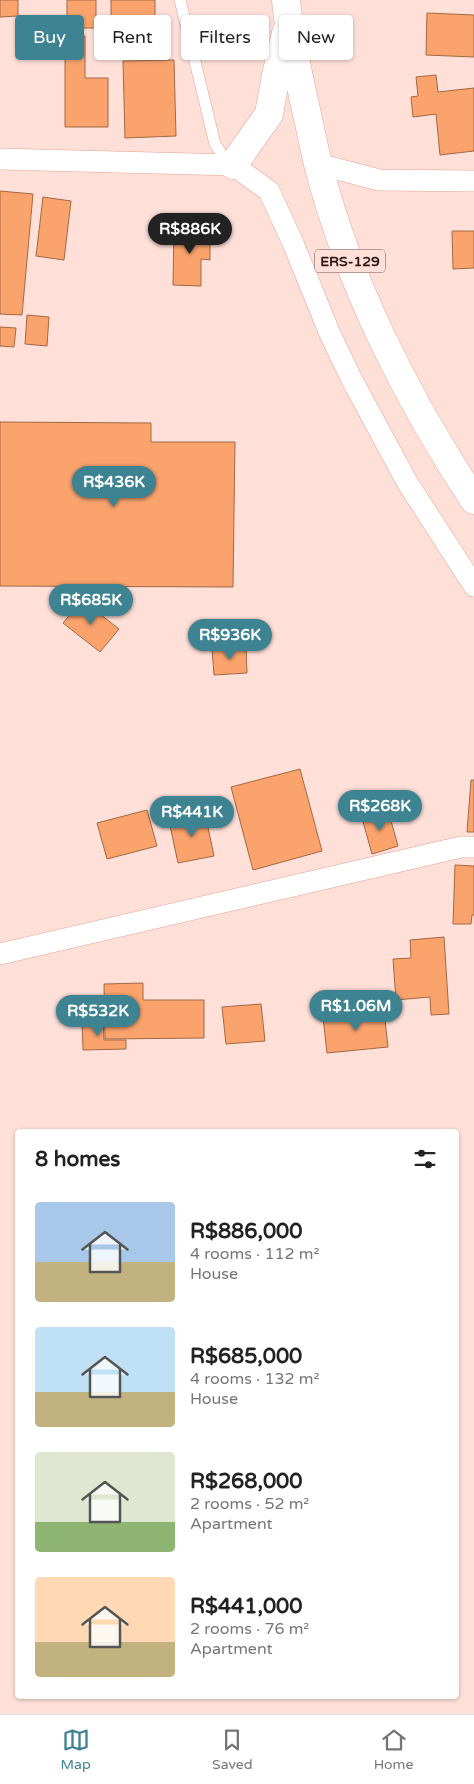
<!DOCTYPE html>
<html lang="en">
<head>
<meta charset="utf-8">
<style>
  body { margin:0; font-family:"Varela Round",sans-serif; background:#f6f6f6; color:#222; height:100vh; display:flex; flex-direction:column; font-size:19px; white-space:nowrap }
  * { box-sizing:border-box; margin:0 }
  p { font-size:16px; color:#767676 }
  .icon { flex:none; width:28px; height:28px; fill:none; stroke:currentColor; stroke-width:2; stroke-linecap:round; stroke-linejoin:round }
  .map { position:relative; flex:1; overflow:hidden }
  .panel { position:absolute; left:15px; top:1129px; width:444px; height:570px; display:flex; flex-direction:column; background:#fff; border-radius:5px; box-shadow:0 1px 4px #0004 }
  .panel>* { flex:none }
  .hud { position:absolute; left:15px; top:15px; width:445px; height:45px; display:flex; gap:10px }
  .price { position:absolute; translate:-50% -42px; padding:0 11px; border-radius:18px; background:#3e8391; color:#fff; font-size:16px; line-height:32px; filter:drop-shadow(0 1px 2px #0008) }
  .price::after { content:''; position:absolute; left:50%; top:30px; width:15px; height:11px; margin-left:-8px; background:inherit; clip-path:polygon(0 0,100% 0,50% 100%) }
  .price.selected { background:#222; color:#fff }
  ul { padding:0; list-style:none }
  li { display:flex; align-items:center; gap:15px; height:125px; padding:0 20px }
  li span { display:grid; place-items:center; flex:none; width:140px; height:100px; border-radius:5px; color:#555 }
  li>.icon { margin-inline-start:auto }
  span .icon { width:60px; height:60px; fill:#fffc; stroke-width:1 }
  li b { font-size:21px }
  h2 { display:flex; justify-content:space-between; align-items:center; height:60px; padding:0 20px; font-size:21px }
  .tag { padding:0 18px; border-radius:5px; background:#fff; box-shadow:0 1px 4px #0004; font-size:18px; line-height:45px }
  .tag.selected { background:#3e8391; color:#fff }
  .dock { display:flex; justify-content:space-around; align-items:center; height:70px; border-top:1px solid #e0e0e0; background:#fff; font-size:14px; color:#767676 }
  .dock a { display:grid; justify-items:center; gap:2px }
  .dock .selected { color:#3e8391 }
  .map>svg:first-child { display:block }
  .building { fill:#faa36d; stroke:#a26844 }
  .lines { fill:none; stroke-linecap:round; stroke-linejoin:round }
  .service-casing { stroke:#e89f90; stroke-width:12 }
  .minor-casing { stroke:#e89f90; stroke-width:22 }
  .primary-casing { stroke:#e89f90; stroke-width:29 }
  .service { stroke:#fff; stroke-width:11 }
  .minor { stroke:#fff; stroke-width:21 }
  .primary { stroke:#fff; stroke-width:28 }
  .labels { text-anchor:middle; stroke-width:4; stroke-linejoin:round; paint-order:stroke }
  .shield { fill:#ffe0d9; stroke:#70534e; stroke-width:1 }
  .shield-label { font-size:14px; font-weight:bold; fill:#321712 }
</style>
</head>
<body>
<div class="map">
<svg width="474" height="1714" viewBox="0 0 474 1714">
  <rect width="100%" height="100%" fill="#ffe0d9"/>
  <path class="building" d="M 0,0 L 18,0 L 18,16 L 0,17 Z
    M 67,0 L 96,0 L 96,28 L 67,28 Z
    M 111,0 L 155,0 L 155,29 L 111,29 Z
    M 427,13 L 474,15 L 474,57 L 426,55 Z
    M 16,23 L 60,25 L 60,41 L 16,39 Z
    M 65,36 L 85,36 L 85,78 L 108,78 L 108,127 L 65,127 Z
    M 174,60 L 176,136 L 125,138 L 123,61 Z
    M 436,75 L 438,92 L 474,88 L 474,151 L 440,155 L 436,114 L 413,117 L 411,97 L 418,96 L 416,77 Z
    M 0,191 L 33,194 L 22,315 L 0,314 Z
    M 43,197 L 71,201 L 64,260 L 36,256 Z
    M 174,227 L 195,227 L 195,232 L 210,232 L 210,260 L 201,259 L 201,286 L 173,285 Z
    M 452,231 L 474,231 L 474,268 L 453,269 Z
    M 27,315 L 49,317 L 47,346 L 25,344 Z
    M 0,327 L 16,328 L 14,347 L 0,346 Z
    M 0,422 L 151,423 L 151,442 L 235,442 L 233,587 L 0,586 Z
    M 82,600 L 119,629 L 100,652 L 63,623 Z
    M 246,647 L 247,673 L 214,675 L 212,649 Z
    M 300,769 L 322,851 L 253,870 L 231,787 Z
    M 471,780 L 474,780 L 474,832 L 467,832 Z
    M 147,810 L 157,846 L 107,859 L 97,823 Z
    M 388,810 L 398,846 L 372,854 L 362,818 Z
    M 205,813 L 214,856 L 178,863 L 169,821 Z
    M 455,865 L 474,866 L 474,915 L 472,915 L 471,924 L 453,924 Z
    M 444,937 L 449,1014 L 431,1015 L 430,997 L 396,1000 L 393,959 L 411,958 L 410,940 Z
    M 143,983 L 143,1000 L 204,1000 L 204,1038 L 105,1039 L 104,984 Z
    M 261,1004 L 265,1041 L 226,1044 L 222,1007 Z
    M 384,1011 L 388,1047 L 327,1053 L 323,1017 Z
    M 82,1020 L 103,1020 L 104,1040 L 126,1040 L 126,1049 L 83,1050 Z"/>
  <g class="lines">
    <defs>
      <path id="service" d="M 180,0 L 215,144 L 229,165"/>
      <path id="minor" d="M 0,159 L 233,165 L 269,191 L 293,243 L 330,334 L 352,380 L 407,482 L 474,586
        M 318,164 L 379,180 L 474,181
        M 0,954 L 461,847 L 474,847"/>
      <path id="primary" d="M 286,0 C 289,34 297,67 304,101 C 309,122 313,143 318,164 C 348,282 407,399 474,500
        M 233,165 L 269,114 L 276,75 L 286,33"/>
    </defs>
    <use href="#service" class="service-casing"/>
    <use href="#minor" class="minor-casing"/>
    <use href="#primary" class="primary-casing"/>
    <use href="#service" class="service"/>
    <use href="#minor" class="minor"/>
    <use href="#primary" class="primary"/>
  </g>
  <g class="labels">
    <rect class="shield" x="315" y="249.5" width="70" height="23" rx="4"/>
    <g class="shield-label">
      <text x="350" y="266">ERS-129</text>
    </g>
  </g>
</svg>
<b class="price selected" style="left:190px;top:255px">R$886K</b>
<b class="price" style="left:114px;top:508px">R$436K</b>
<b class="price" style="left:91px;top:626px">R$685K</b>
<b class="price" style="left:230px;top:661px">R$936K</b>
<b class="price" style="left:380px;top:832px">R$268K</b>
<b class="price" style="left:192px;top:838px">R$441K</b>
<b class="price" style="left:356px;top:1032px">R$1.06M</b>
<b class="price" style="left:98px;top:1037px">R$532K</b>
<div class="hud">
<a class="tag selected">Buy</a>
<a class="tag">Rent</a>
<a class="tag">Filters</a>
<a class="tag">New</a>
</div>
<section class="panel">
<h2>8 homes<svg class="icon" aria-label="filters" viewBox="0 0 24 24"><path d="M4 7h16M4 17h16"/><circle cx="9" cy="7" r="2"/><circle cx="15" cy="17" r="2"/></svg></h2>
<ul>
<li><span style="background:linear-gradient(#a9c7e8 60%,#c2b280 0)"><svg class="icon" aria-label="home" viewBox="0 0 24 24"><path d="M3 11l9-7 9 7M6 9v11h12V9"/></svg></span><div><b>R$886,000</b><p>4 rooms · 112 m²</p><p>House</p></div></li>
<li><span style="background:linear-gradient(#bfe0f5 65%,#c2b280 0)"><svg class="icon" aria-label="home" viewBox="0 0 24 24"><path d="M3 11l9-7 9 7M6 9v11h12V9"/></svg></span><div><b>R$685,000</b><p>4 rooms · 132 m²</p><p>House</p></div></li>
<li><span style="background:linear-gradient(#dfe7d0 70%,#8fb573 0)"><svg class="icon" aria-label="home" viewBox="0 0 24 24"><path d="M3 11l9-7 9 7M6 9v11h12V9"/></svg></span><div><b>R$268,000</b><p>2 rooms · 52 m²</p><p>Apartment</p></div></li>
<li><span style="background:linear-gradient(#ffd9b3 65%,#c2b280 0)"><svg class="icon" aria-label="home" viewBox="0 0 24 24"><path d="M3 11l9-7 9 7M6 9v11h12V9"/></svg></span><div><b>R$441,000</b><p>2 rooms · 76 m²</p><p>Apartment</p></div></li>
</ul>
</section>
</div>
<nav class="dock">
<a class="selected"><svg class="icon" aria-label="map" viewBox="0 0 24 24"><path d="M3 6l6-2 6 2 6-2v14l-6 2-6-2-6 2zM9 4v14M15 6v14"/></svg>Map</a>
<a><svg class="icon" aria-label="saved" viewBox="0 0 24 24"><path d="M7 4h10v16l-5-4-5 4z"/></svg>Saved</a>
<a><svg class="icon" aria-label="home" viewBox="0 0 24 24"><path d="M3 11l9-7 9 7M6 9v11h12V9"/></svg>Home</a>
</nav>
</body>
</html>
